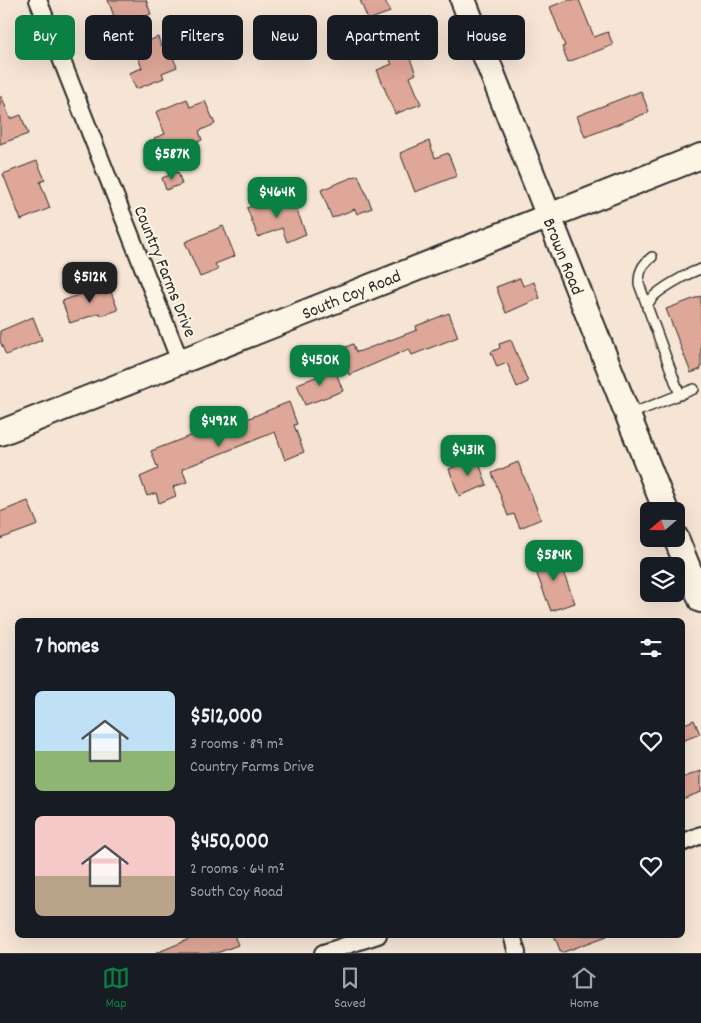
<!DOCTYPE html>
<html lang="en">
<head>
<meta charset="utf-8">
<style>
  body { margin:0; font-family:Dekko,sans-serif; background:#242831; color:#f1f3f6; height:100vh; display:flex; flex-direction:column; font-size:19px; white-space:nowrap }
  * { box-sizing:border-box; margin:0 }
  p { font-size:16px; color:#9ea1a6 }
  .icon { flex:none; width:28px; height:28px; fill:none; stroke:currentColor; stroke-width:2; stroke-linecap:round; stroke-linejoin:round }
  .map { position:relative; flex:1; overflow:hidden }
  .side { position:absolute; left:15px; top:618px; width:670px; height:320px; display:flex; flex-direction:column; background:#171b24; border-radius:8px; box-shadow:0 5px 20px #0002 }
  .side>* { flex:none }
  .banner { position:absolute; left:15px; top:15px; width:671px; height:45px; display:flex; gap:10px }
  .needle { width:32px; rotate:250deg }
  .buttons { position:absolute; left:640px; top:502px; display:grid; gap:10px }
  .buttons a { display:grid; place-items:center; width:45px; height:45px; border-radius:8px; background:#171b24; box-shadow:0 5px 20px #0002; font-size:25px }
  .price { position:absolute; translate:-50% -42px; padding:0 11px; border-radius:10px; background:#0b8043; color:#fff; font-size:16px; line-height:32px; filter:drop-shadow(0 1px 2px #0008) }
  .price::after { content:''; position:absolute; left:50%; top:30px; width:15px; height:11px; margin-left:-8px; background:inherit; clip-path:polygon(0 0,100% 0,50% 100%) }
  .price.current { background:#222; color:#fff }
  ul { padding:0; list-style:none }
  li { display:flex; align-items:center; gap:15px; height:125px; padding:0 20px }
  li span { display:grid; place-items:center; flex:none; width:140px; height:100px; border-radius:8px; color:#555 }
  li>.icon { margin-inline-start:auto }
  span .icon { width:60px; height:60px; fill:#fffc; stroke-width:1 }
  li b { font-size:21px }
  h2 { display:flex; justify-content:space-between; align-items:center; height:60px; padding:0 20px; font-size:21px }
  .tag { padding:0 18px; border-radius:8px; background:#171b24; box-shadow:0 5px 20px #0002; font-size:18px; line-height:45px }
  .tag.current { background:#0b8043; color:#fff }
  .dock { display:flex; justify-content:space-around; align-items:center; height:70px; border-top:1px solid #363941; background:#171b24; font-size:14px; color:#9ea1a6 }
  .dock a { display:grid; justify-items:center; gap:2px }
  .dock .current { color:#0b8043 }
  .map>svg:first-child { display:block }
  .building { fill:#dfa797; stroke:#2b2b2b }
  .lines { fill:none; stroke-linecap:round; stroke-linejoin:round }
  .lane-casing { stroke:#2b2b2b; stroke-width:12 }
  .street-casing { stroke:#2b2b2b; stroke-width:20 }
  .secondary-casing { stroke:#2b2b2b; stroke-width:28 }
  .lane { stroke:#fcf5e5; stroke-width:9 }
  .street { stroke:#fcf5e5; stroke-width:16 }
  .secondary { stroke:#fcf5e5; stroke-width:24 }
  .labels { text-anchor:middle; stroke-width:4; stroke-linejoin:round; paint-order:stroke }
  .street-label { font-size:18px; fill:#2b2b2b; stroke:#fcf5e5 }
</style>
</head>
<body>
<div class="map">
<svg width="701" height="953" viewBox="0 0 701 953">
  <rect width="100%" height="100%" fill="#f6e5d5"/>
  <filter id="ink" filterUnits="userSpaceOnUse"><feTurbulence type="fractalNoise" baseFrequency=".02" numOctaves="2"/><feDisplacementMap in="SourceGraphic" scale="10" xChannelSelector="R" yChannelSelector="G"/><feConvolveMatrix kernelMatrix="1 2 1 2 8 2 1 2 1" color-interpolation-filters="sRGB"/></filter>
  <g filter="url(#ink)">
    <path class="building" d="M 108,0 L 146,0 L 151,14 L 118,27 Z
      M 360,0 L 385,0 L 390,12 L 368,20 Z
      M 568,0 L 579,0 L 594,37 L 608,32 L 613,45 L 568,62 L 562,47 L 565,46 L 550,7 Z
      M 158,37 L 161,46 L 167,43 L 177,67 L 162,73 L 164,78 L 136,89 L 129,73 L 142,68 L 134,47 Z
      M 407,51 L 416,74 L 410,77 L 421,104 L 395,114 L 377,70 L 392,64 L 389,58 Z
      M 641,91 L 649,112 L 585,137 L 577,116 Z
      M 0,97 L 2,97 L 10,119 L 21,115 L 28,134 L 0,144 Z
      M 187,99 L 190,107 L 205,101 L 215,124 L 199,131 L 202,140 L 179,149 L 182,156 L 164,163 L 154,138 L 165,134 L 156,112 Z
      M 429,141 L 435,158 L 448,153 L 457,176 L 415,192 L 400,153 Z
      M 37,161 L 45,180 L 40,182 L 50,208 L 21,220 L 3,174 Z
      M 178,172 L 182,184 L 166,190 L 162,178 Z
      M 358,175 L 372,208 L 357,214 L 355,209 L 332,218 L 321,190 Z
      M 292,198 L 306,234 L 287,242 L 282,228 L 258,237 L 247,208 L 268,200 L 270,206 Z
      M 223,226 L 235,256 L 215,264 L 218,270 L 200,277 L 185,242 Z
      M 520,278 L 523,286 L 534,282 L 540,298 L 506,313 L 496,287 Z
      M 108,284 L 118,310 L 101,316 L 100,313 L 70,323 L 62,301 Z
      M 701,296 L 701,369 L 691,373 L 666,309 Z
      M 449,313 L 458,337 L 412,355 L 409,349 L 349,375 L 339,350 L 353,344 L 356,352 L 361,351 L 417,330 L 416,326 Z
      M 33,317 L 42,340 L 6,355 L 0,341 L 0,331 Z
      M 511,340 L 528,382 L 517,387 L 507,363 L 497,367 L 491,352 L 500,348 L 499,344 Z
      M 335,370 L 343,391 L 305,405 L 297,384 Z
      M 289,402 L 297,424 L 294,425 L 304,452 L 285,460 L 275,432 L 182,469 L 187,482 L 173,487 L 176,496 L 159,503 L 156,493 L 147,496 L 140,477 L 158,469 L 151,451 L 200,432 L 202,437 Z
      M 477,458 L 487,485 L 459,496 L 449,469 Z
      M 518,462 L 541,519 L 520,528 L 514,514 L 508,516 L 492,473 Z
      M 28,501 L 38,525 L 0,539 L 0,512 Z
      M 553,551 L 556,562 L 559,561 L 575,603 L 551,611 L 535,569 L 540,567 L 537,557 Z
      M 694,720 L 700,734 L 682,741 L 682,725 Z
      M 701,771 L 701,792 L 682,799 L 682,778 Z
      M 200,935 L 234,935 L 238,945 L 217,953 L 156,953 Z
      M 554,935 L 607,935 L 607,936 L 561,953 Z"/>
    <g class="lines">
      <defs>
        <path id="lane" d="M 652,257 C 642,265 639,271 639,284 L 680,395
          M 647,308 C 648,306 648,303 650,301 C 655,291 690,272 701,269
          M 628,415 L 694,389"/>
        <path id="street" d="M 38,0 L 180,361
          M 682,843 L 701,835
          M 512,935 L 517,953
          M 323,953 L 378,935"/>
        <path id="secondary" d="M 463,0 L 666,511
          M 0,433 L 701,156
          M 676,538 L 701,600"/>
      </defs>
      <use href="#lane" class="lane-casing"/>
      <use href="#street" class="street-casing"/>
      <use href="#secondary" class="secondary-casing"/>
      <use href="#lane" class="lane"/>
      <use href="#street" class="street"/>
      <use href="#secondary" class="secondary"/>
    </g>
  </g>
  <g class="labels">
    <g class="street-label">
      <text transform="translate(564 256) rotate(68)" y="6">Brown Road</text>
      <text transform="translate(166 271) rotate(68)" y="6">Country Farms Drive</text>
      <text transform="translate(351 294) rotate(-22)" y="6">South Coy Road</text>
    </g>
  </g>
</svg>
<div class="buttons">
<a><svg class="needle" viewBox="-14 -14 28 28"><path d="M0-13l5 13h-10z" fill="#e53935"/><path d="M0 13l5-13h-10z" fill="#9ea1a6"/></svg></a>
<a><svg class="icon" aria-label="layers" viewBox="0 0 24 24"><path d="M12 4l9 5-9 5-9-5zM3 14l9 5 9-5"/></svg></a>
</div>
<b class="price" style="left:172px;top:181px">$587K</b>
<b class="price" style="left:277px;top:219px">$464K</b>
<b class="price current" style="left:90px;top:304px">$512K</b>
<b class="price" style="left:320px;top:387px">$450K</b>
<b class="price" style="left:219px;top:448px">$492K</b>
<b class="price" style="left:468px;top:477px">$431K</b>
<b class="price" style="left:554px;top:582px">$584K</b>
<div class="banner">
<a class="tag current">Buy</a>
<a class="tag">Rent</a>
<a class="tag">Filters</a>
<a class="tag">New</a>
<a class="tag">Apartment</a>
<a class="tag">House</a>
</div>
<section class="side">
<h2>7 homes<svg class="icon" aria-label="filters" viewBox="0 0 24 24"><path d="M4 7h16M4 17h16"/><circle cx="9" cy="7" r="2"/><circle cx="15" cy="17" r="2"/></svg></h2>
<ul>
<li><span style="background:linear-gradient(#bfe0f5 60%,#8fb573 0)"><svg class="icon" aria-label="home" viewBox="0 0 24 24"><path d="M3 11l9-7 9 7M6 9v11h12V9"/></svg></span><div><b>$512,000</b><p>3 rooms · 89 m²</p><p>Country Farms Drive</p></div><svg class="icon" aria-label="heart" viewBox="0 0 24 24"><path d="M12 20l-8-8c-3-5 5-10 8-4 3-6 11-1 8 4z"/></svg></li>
<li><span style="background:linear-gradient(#f6c9c9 60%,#b9a48a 0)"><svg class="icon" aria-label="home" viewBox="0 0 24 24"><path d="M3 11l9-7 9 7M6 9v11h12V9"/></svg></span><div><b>$450,000</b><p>2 rooms · 64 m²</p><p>South Coy Road</p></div><svg class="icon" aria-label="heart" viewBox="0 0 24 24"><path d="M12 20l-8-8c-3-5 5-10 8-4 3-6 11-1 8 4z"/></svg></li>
</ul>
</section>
</div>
<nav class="dock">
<a class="current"><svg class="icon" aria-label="map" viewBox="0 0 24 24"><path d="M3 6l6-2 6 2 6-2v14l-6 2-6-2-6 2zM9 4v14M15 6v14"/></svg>Map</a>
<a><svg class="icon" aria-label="saved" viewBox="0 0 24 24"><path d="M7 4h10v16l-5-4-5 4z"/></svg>Saved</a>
<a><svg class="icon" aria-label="home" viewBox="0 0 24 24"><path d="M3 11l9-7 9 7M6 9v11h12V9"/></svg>Home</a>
</nav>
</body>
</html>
